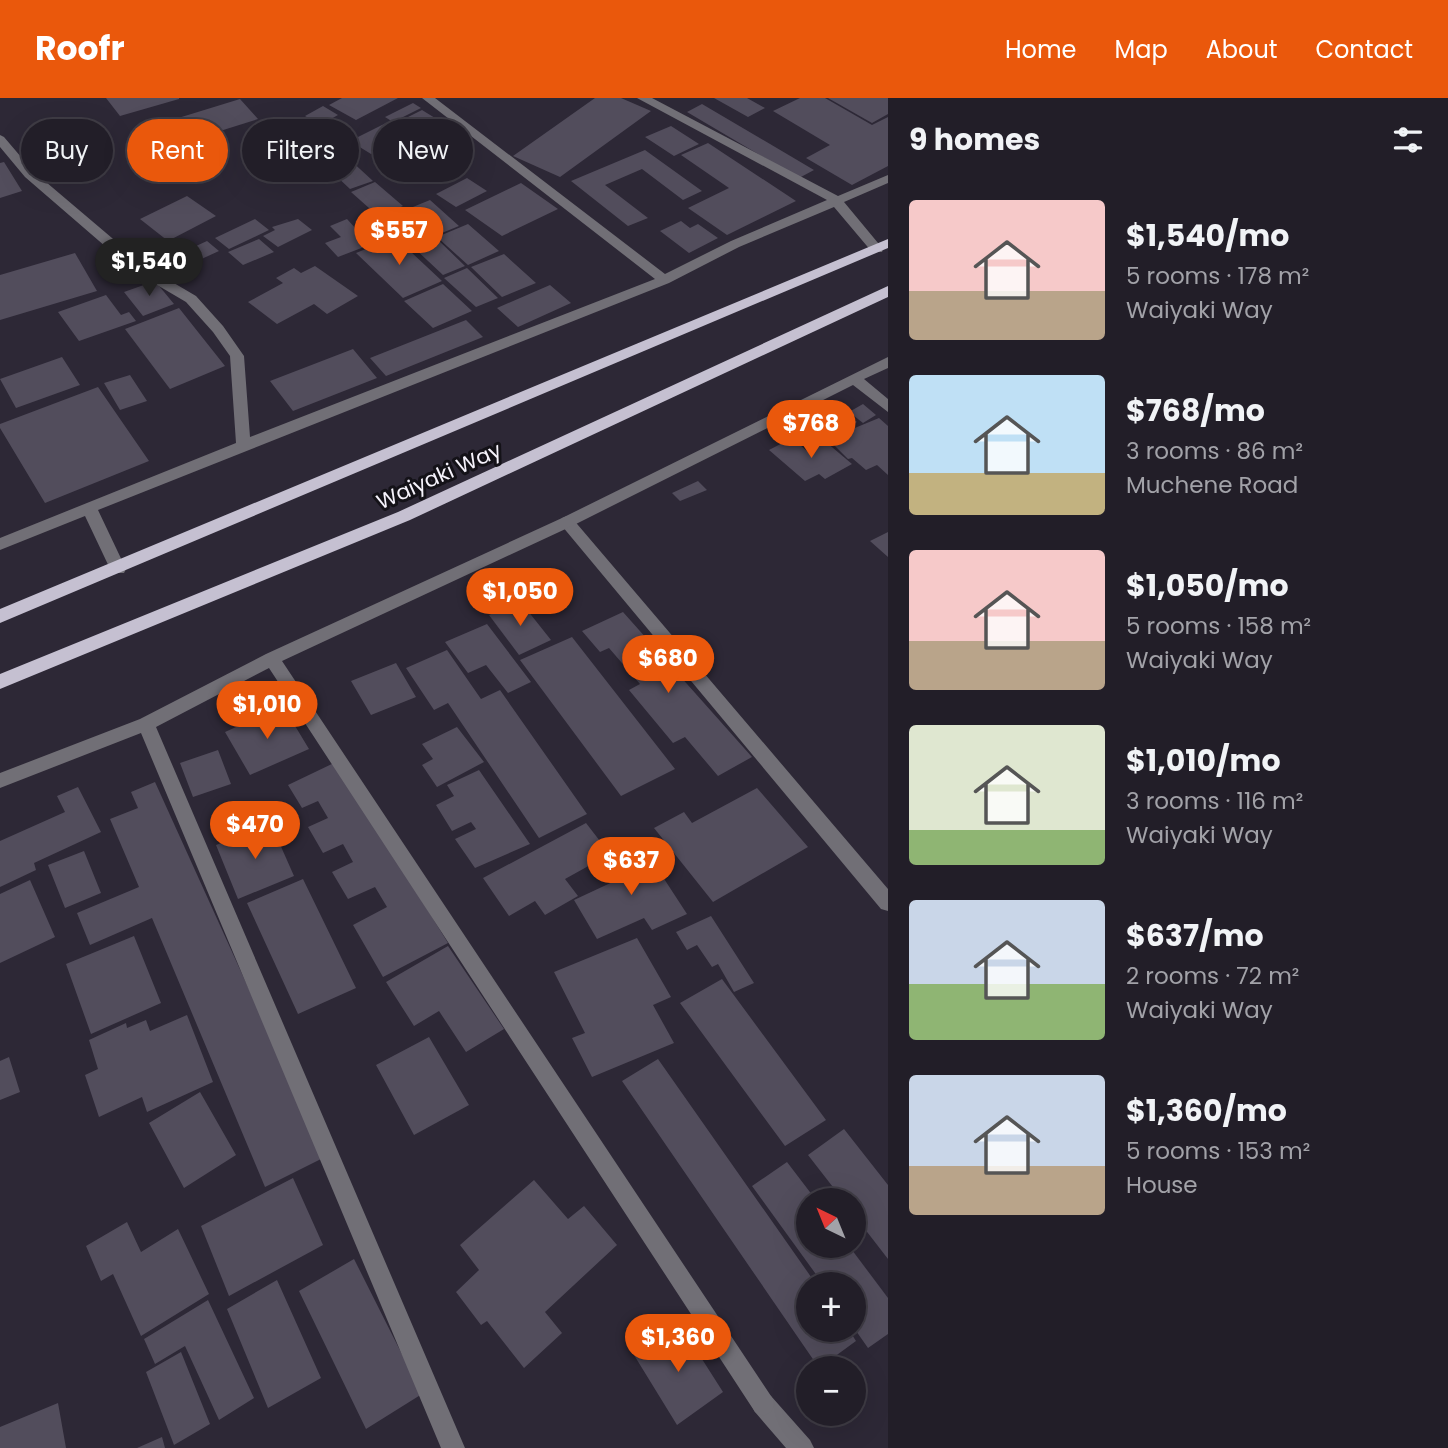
<!DOCTYPE html>
<html lang="en">
<head>
<meta charset="utf-8">
<style>
  body { margin:0; font-family:Poppins,sans-serif; background:#2e2b34; color:#f1f3f6; height:100vh; display:flex; flex-direction:column; font-size:26px; white-space:nowrap }
  * { box-sizing:border-box; margin:0 }
  p { font-size:23px; color:#a2a2a8 }
  .icon { flex:none; width:38px; height:38px; fill:none; stroke:currentColor; stroke-width:2; stroke-linecap:round; stroke-linejoin:round }
  .map { position:relative; flex:1; overflow:hidden }
  .side { display:flex; flex-direction:column; background:#221e28; width:560px }
  .side>* { flex:none }
  .top-card { position:absolute; left:21px; top:21px; width:665px; height:63px; display:flex; gap:14px }
  .needle { width:46px; rotate:317deg }
  .buttons { position:absolute; left:796px; top:1090px; display:grid; gap:14px }
  .buttons a { display:grid; place-items:center; width:70px; height:70px; border-radius:50%; background:#221e28; box-shadow:0 7px 28px #0002,0 0 0 2px #3f3c45; font-size:35px }
  .price { position:absolute; translate:-50% -60px; padding:0 16px; border-radius:24px; background:#ea580c; color:#fff; font-size:23px; line-height:46px; filter:drop-shadow(0 2px 4px #0008) }
  .price::after { content:''; position:absolute; left:50%; top:42px; width:21px; height:16px; margin-left:-10px; background:inherit; clip-path:polygon(0 0,100% 0,50% 100%) }
  .price.current { background:#222; color:#fff }
  ul { padding:0; list-style:none }
  li { display:flex; align-items:center; gap:21px; height:175px; padding:0 21px }
  li span { display:grid; place-items:center; flex:none; width:196px; height:140px; border-radius:7px; color:#555 }
  li>.icon { margin-inline-start:auto }
  span .icon { width:84px; height:84px; fill:#fffc; stroke-width:1 }
  li b { font-size:30px }
  h2 { display:flex; justify-content:space-between; align-items:center; height:84px; padding:0 21px; font-size:30px }
  .tag { padding:0 24px; border-radius:32px; background:#221e28; box-shadow:0 7px 28px #0002,0 0 0 2px #3f3c45; font-size:24px; line-height:63px }
  .tag.current { background:#ea580c; color:#fff }
  header { display:flex; align-items:center; gap:42px; box-sizing:border-box; height:98px; padding:0 35px; background:#ea580c; color:#fff }
  header strong { font-size:33px }
  nav { display:flex; gap:38px; margin-inline-start:auto; font-size:24px }
  main { display:flex; flex:1; min-height:0 }
  .map>svg:first-child { display:block }
  .building { fill:#524d5c }
  .lines { fill:none; stroke-linecap:round; stroke-linejoin:round }
  .service { fill:#716f76; fill-rule:evenodd }
  .minor { fill:#716f76; fill-rule:evenodd }
  .trunk { fill:#c5c0d1; fill-rule:evenodd }
  .labels { text-anchor:middle; stroke-width:6; stroke-linejoin:round; paint-order:stroke }
  .street-label { font-size:21px; fill:#f6f3fc; stroke:#141218 }
</style>
</head>
<body>
<header>
<strong>Roofr</strong>
<nav><a>Home</a><a>Map</a><a>About</a><a>Contact</a></nav>
</header>
<main>
<div class="map">
<svg width="888" height="1350" viewBox="0 0 888 1350">
  <rect width="100%" height="100%" fill="#2d2836"/>
  <path class="building" d="M 106,0 L 179,0 L 179,1 L 120,18 Z
    M 342,0 L 398,0 L 356,22 L 329,7 Z
    M 595,0 L 621,0 L 651,13 L 560,79 L 513,58 Z
    M 714,0 L 747,0 L 765,10 L 748,19 Z
    M 800,0 L 825,0 L 872,27 L 888,19 L 888,68 L 852,87 L 806,60 L 830,47 L 773,13 Z
    M 828,0 L 888,0 L 888,16 L 872,25 Z
    M 240,1 L 258,21 L 153,54 L 136,33 Z
    M 413,5 L 421,10 L 393,24 L 385,19 Z
    M 702,6 L 814,72 L 799,80 L 687,14 Z
    M 323,8 L 338,17 L 320,27 L 305,18 Z
    M 422,12 L 448,28 L 418,43 L 392,27 Z
    M 386,25 L 406,37 L 371,56 L 350,43 Z
    M 671,28 L 699,46 L 674,58 L 645,39 Z
    M 323,37 L 373,83 L 350,91 L 301,45 Z
    M 708,45 L 796,103 L 727,137 L 688,110 L 729,90 L 681,57 Z
    M 645,52 L 702,93 L 683,102 L 642,71 L 605,87 L 648,120 L 628,128 L 571,83 Z
    M 4,64 L 22,93 L 0,100 L 0,65 Z
    M 467,80 L 487,93 L 456,109 L 436,96 Z
    M 375,84 L 403,108 L 378,118 L 351,94 Z
    M 521,85 L 558,111 L 502,138 L 465,112 Z
    M 187,98 L 216,118 L 168,143 L 140,121 Z
    M 430,102 L 459,128 L 437,137 L 408,111 Z
    M 402,112 L 431,137 L 409,147 L 380,122 Z
    M 255,121 L 269,132 L 229,151 L 215,140 Z
    M 298,121 L 312,132 L 278,149 L 263,138 L 275,132 L 272,129 Z
    M 347,121 L 357,132 L 376,125 L 390,139 L 338,159 L 325,145 L 341,139 L 330,128 Z
    M 681,123 L 690,130 L 698,126 L 718,140 L 689,155 L 660,133 Z
    M 468,126 L 499,153 L 468,167 L 437,139 Z
    M 395,139 L 442,183 L 403,200 L 356,155 Z
    M 435,139 L 465,168 L 443,177 L 412,148 Z
    M 259,141 L 274,154 L 243,167 L 228,154 Z
    M 207,143 L 219,153 L 195,164 L 183,154 Z
    M 75,155 L 97,193 L 0,222 L 0,177 Z
    M 504,156 L 536,185 L 502,199 L 471,169 Z
    M 315,168 L 358,198 L 327,216 L 314,206 L 277,226 L 248,204 L 283,185 L 276,180 L 294,170 L 301,175 Z
    M 467,170 L 498,200 L 476,209 L 444,180 Z
    M 155,183 L 174,206 L 143,218 L 124,194 Z
    M 443,186 L 472,213 L 433,230 L 404,203 Z
    M 550,187 L 571,205 L 518,229 L 497,210 Z
    M 106,197 L 121,217 L 129,214 L 136,223 L 79,243 L 58,214 Z
    M 179,210 L 225,268 L 170,291 L 125,231 Z
    M 466,222 L 483,239 L 386,278 L 370,260 Z
    M 353,251 L 377,280 L 293,313 L 270,283 Z
    M 62,259 L 80,287 L 16,310 L 0,281 Z
    M 130,277 L 147,303 L 120,312 L 104,285 Z
    M 98,289 L 149,363 L 45,405 L 0,330 L 0,326 Z
    M 863,306 L 876,317 L 863,325 L 849,314 Z
    M 844,314 L 857,324 L 843,331 L 830,321 Z
    M 879,320 L 888,328 L 888,377 L 877,367 L 866,372 L 852,360 L 848,361 L 828,341 Z
    M 792,340 L 808,354 L 826,344 L 852,366 L 825,381 L 819,376 L 805,383 L 769,352 Z
    M 698,383 L 707,392 L 680,403 L 672,395 Z
    M 888,434 L 888,459 L 870,443 Z
    M 520,503 L 551,542 L 519,557 L 489,517 Z
    M 623,514 L 752,659 L 718,678 L 685,639 L 673,645 L 629,592 L 640,586 L 609,550 L 600,554 L 582,533 Z
    M 487,526 L 531,584 L 508,595 L 486,567 L 468,575 L 445,544 Z
    M 572,539 L 675,671 L 621,698 L 520,562 Z
    M 447,552 L 481,601 L 500,592 L 587,716 L 539,740 L 448,605 L 434,612 L 406,570 Z
    M 396,565 L 416,599 L 371,617 L 351,583 Z
    M 283,608 L 309,651 L 250,677 L 225,634 Z
    M 457,629 L 484,664 L 437,689 L 422,667 L 433,661 L 422,646 Z
    M 218,652 L 231,686 L 193,699 L 180,665 Z
    M 336,664 L 448,845 L 383,879 L 353,827 L 387,809 L 375,789 L 348,801 L 332,774 L 353,764 L 343,746 L 323,755 L 308,729 L 328,720 L 318,703 L 302,710 L 288,687 Z
    M 479,672 L 530,746 L 475,770 L 455,741 L 476,731 L 471,724 L 452,733 L 436,707 L 454,698 L 447,687 Z
    M 155,684 L 325,1059 L 265,1089 L 152,820 L 90,847 L 77,815 L 139,789 L 110,721 L 138,710 L 131,694 Z
    M 78,689 L 101,734 L 34,765 L 36,772 L 0,789 L 0,743 L 65,714 L 57,698 Z
    M 757,690 L 808,749 L 713,804 L 654,730 L 684,714 L 692,725 Z
    M 586,725 L 610,756 L 565,781 L 578,798 L 545,817 L 535,803 L 509,818 L 483,780 Z
    M 271,726 L 294,778 L 238,801 L 216,747 Z
    M 642,747 L 687,816 L 652,832 L 644,820 L 597,841 L 574,802 L 619,781 L 607,763 Z
    M 84,753 L 101,795 L 65,810 L 48,767 Z
    M 303,781 L 356,890 L 298,916 L 247,805 Z
    M 30,782 L 55,839 L 0,865 L 0,796 Z
    M 711,818 L 754,885 L 734,894 L 718,866 L 712,869 L 697,847 L 687,852 L 676,834 Z
    M 134,838 L 161,905 L 91,936 L 66,866 Z
    M 637,840 L 671,899 L 653,907 L 674,945 L 592,979 L 572,940 L 585,935 L 554,874 Z
    M 448,848 L 504,931 L 466,954 L 439,913 L 414,928 L 386,884 Z
    M 722,881 L 826,1022 L 785,1048 L 680,905 Z
    M 187,917 L 213,984 L 147,1014 L 142,999 L 99,1019 L 85,977 L 98,971 L 89,942 L 126,925 L 127,930 L 146,922 L 150,933 Z
    M 429,939 L 469,1007 L 414,1037 L 376,967 Z
    M 9,959 L 20,994 L 0,1002 L 0,963 Z
    M 658,961 L 816,1186 L 808,1186 L 808,1232 L 849,1232 L 856,1243 L 819,1270 L 622,983 Z
    M 200,994 L 236,1057 L 184,1090 L 149,1025 Z
    M 844,1031 L 888,1087 L 888,1161 L 854,1117 L 854,1102 L 843,1102 L 808,1057 Z
    M 787,1064 L 816,1102 L 808,1102 L 808,1148 L 849,1148 L 888,1200 L 888,1236 L 868,1250 L 854,1230 L 854,1186 L 823,1186 L 752,1088 Z
    M 293,1080 L 323,1147 L 229,1198 L 201,1128 Z
    M 534,1082 L 568,1121 L 584,1108 L 617,1147 L 545,1214 L 562,1235 L 524,1270 L 487,1223 L 481,1227 L 456,1194 L 479,1172 L 460,1147 Z
    M 127,1124 L 141,1154 L 178,1131 L 209,1196 L 141,1238 L 113,1176 L 101,1183 L 86,1148 Z
    M 354,1161 L 422,1296 L 366,1331 L 299,1193 Z
    M 277,1182 L 321,1280 L 268,1310 L 227,1211 Z
    M 208,1202 L 254,1300 L 219,1322 L 185,1248 L 155,1266 L 144,1241 Z
    M 679,1225 L 723,1294 L 677,1327 L 634,1257 Z
    M 181,1254 L 210,1326 L 174,1347 L 146,1274 Z
    M 58,1305 L 66,1350 L 0,1350 L 0,1329 Z
    M 162,1339 L 165,1350 L 137,1350 Z"/>
  <g class="lines">
    <path class="service" d="M 567,418 L 572,420 L 888,791 L 888,813 L 881,811 L 562,428 L 559,424 L 562,420 Z
      M 763,1294 L 771,1298 L 810,1342 L 814,1350 L 786,1350 L 755,1314 L 751,1306 L 755,1298 Z"/>
    <path class="minor" d="M 422,0 L 435,0 L 665,176 L 731,143 L 827,102 L 637,0 L 652,0 L 838,98 L 888,77 L 888,85 L 844,104 L 883,151 L 882,154 L 872,154 L 834,109 L 739,149 L 669,185 L 98,412 L 126,471 L 124,475 L 112,475 L 85,418 L 0,452 L 0,440 L 236,345 L 230,258 L 213,234 L 186,204 L 135,174 L 25,79 L 0,49 L 0,37 L 4,39 L 33,73 L 145,168 L 196,198 L 223,228 L 244,258 L 250,339 L 655,181 Z
      M 888,259 L 888,270 L 864,281 L 888,301 L 888,314 L 853,287 L 572,428 L 282,563 L 771,1298 L 775,1306 L 771,1314 L 763,1318 L 755,1314 L 269,570 L 156,629 L 465,1350 L 441,1350 L 141,635 L 0,690 L 0,675 L 140,621 L 266,556 L 562,420 Z"/>
    <path class="trunk" d="M 888,141 L 888,150 L 0,525 L 0,511 Z
      M 888,188 L 888,199 L 410,422 L 0,591 L 0,576 L 398,414 Z"/>
  </g>
  <g class="labels">
    <g class="street-label">
      <text transform="translate(439 378) rotate(-24)" y="7">Waiyaki Way</text>
    </g>
  </g>
</svg>
<div class="buttons">
<a><svg class="needle" viewBox="-14 -14 28 28"><path d="M0-13l5 13h-10z" fill="#e53935"/><path d="M0 13l5-13h-10z" fill="#a2a2a8"/></svg></a>
<a>+</a>
<a>−</a>
</div>
<b class="price" style="left:399px;top:169px">$557</b>
<b class="price current" style="left:149px;top:200px">$1,540</b>
<b class="price" style="left:811px;top:362px">$768</b>
<b class="price" style="left:520px;top:530px">$1,050</b>
<b class="price" style="left:668px;top:597px">$680</b>
<b class="price" style="left:267px;top:643px">$1,010</b>
<b class="price" style="left:255px;top:763px">$470</b>
<b class="price" style="left:631px;top:799px">$637</b>
<b class="price" style="left:678px;top:1276px">$1,360</b>
<div class="top-card">
<a class="tag">Buy</a>
<a class="tag current">Rent</a>
<a class="tag">Filters</a>
<a class="tag">New</a>
</div>
</div>
<section class="side">
<h2>9 homes<svg class="icon" aria-label="filters" viewBox="0 0 24 24"><path d="M4 7h16M4 17h16"/><circle cx="9" cy="7" r="2"/><circle cx="15" cy="17" r="2"/></svg></h2>
<ul>
<li><span style="background:linear-gradient(#f6c9c9 65%,#b9a48a 0)"><svg class="icon" aria-label="home" viewBox="0 0 24 24"><path d="M3 11l9-7 9 7M6 9v11h12V9"/></svg></span><div><b>$1,540/mo</b><p>5 rooms · 178 m²</p><p>Waiyaki Way</p></div></li>
<li><span style="background:linear-gradient(#bfe0f5 70%,#c2b280 0)"><svg class="icon" aria-label="home" viewBox="0 0 24 24"><path d="M3 11l9-7 9 7M6 9v11h12V9"/></svg></span><div><b>$768/mo</b><p>3 rooms · 86 m²</p><p>Muchene Road</p></div></li>
<li><span style="background:linear-gradient(#f6c9c9 65%,#b9a48a 0)"><svg class="icon" aria-label="home" viewBox="0 0 24 24"><path d="M3 11l9-7 9 7M6 9v11h12V9"/></svg></span><div><b>$1,050/mo</b><p>5 rooms · 158 m²</p><p>Waiyaki Way</p></div></li>
<li><span style="background:linear-gradient(#dfe7d0 75%,#8fb573 0)"><svg class="icon" aria-label="home" viewBox="0 0 24 24"><path d="M3 11l9-7 9 7M6 9v11h12V9"/></svg></span><div><b>$1,010/mo</b><p>3 rooms · 116 m²</p><p>Waiyaki Way</p></div></li>
<li><span style="background:linear-gradient(#c9d6e8 60%,#8fb573 0)"><svg class="icon" aria-label="home" viewBox="0 0 24 24"><path d="M3 11l9-7 9 7M6 9v11h12V9"/></svg></span><div><b>$637/mo</b><p>2 rooms · 72 m²</p><p>Waiyaki Way</p></div></li>
<li><span style="background:linear-gradient(#c9d6e8 65%,#b9a48a 0)"><svg class="icon" aria-label="home" viewBox="0 0 24 24"><path d="M3 11l9-7 9 7M6 9v11h12V9"/></svg></span><div><b>$1,360/mo</b><p>5 rooms · 153 m²</p><p>House</p></div></li>
</ul>
</section>
</main>
</body>
</html>
